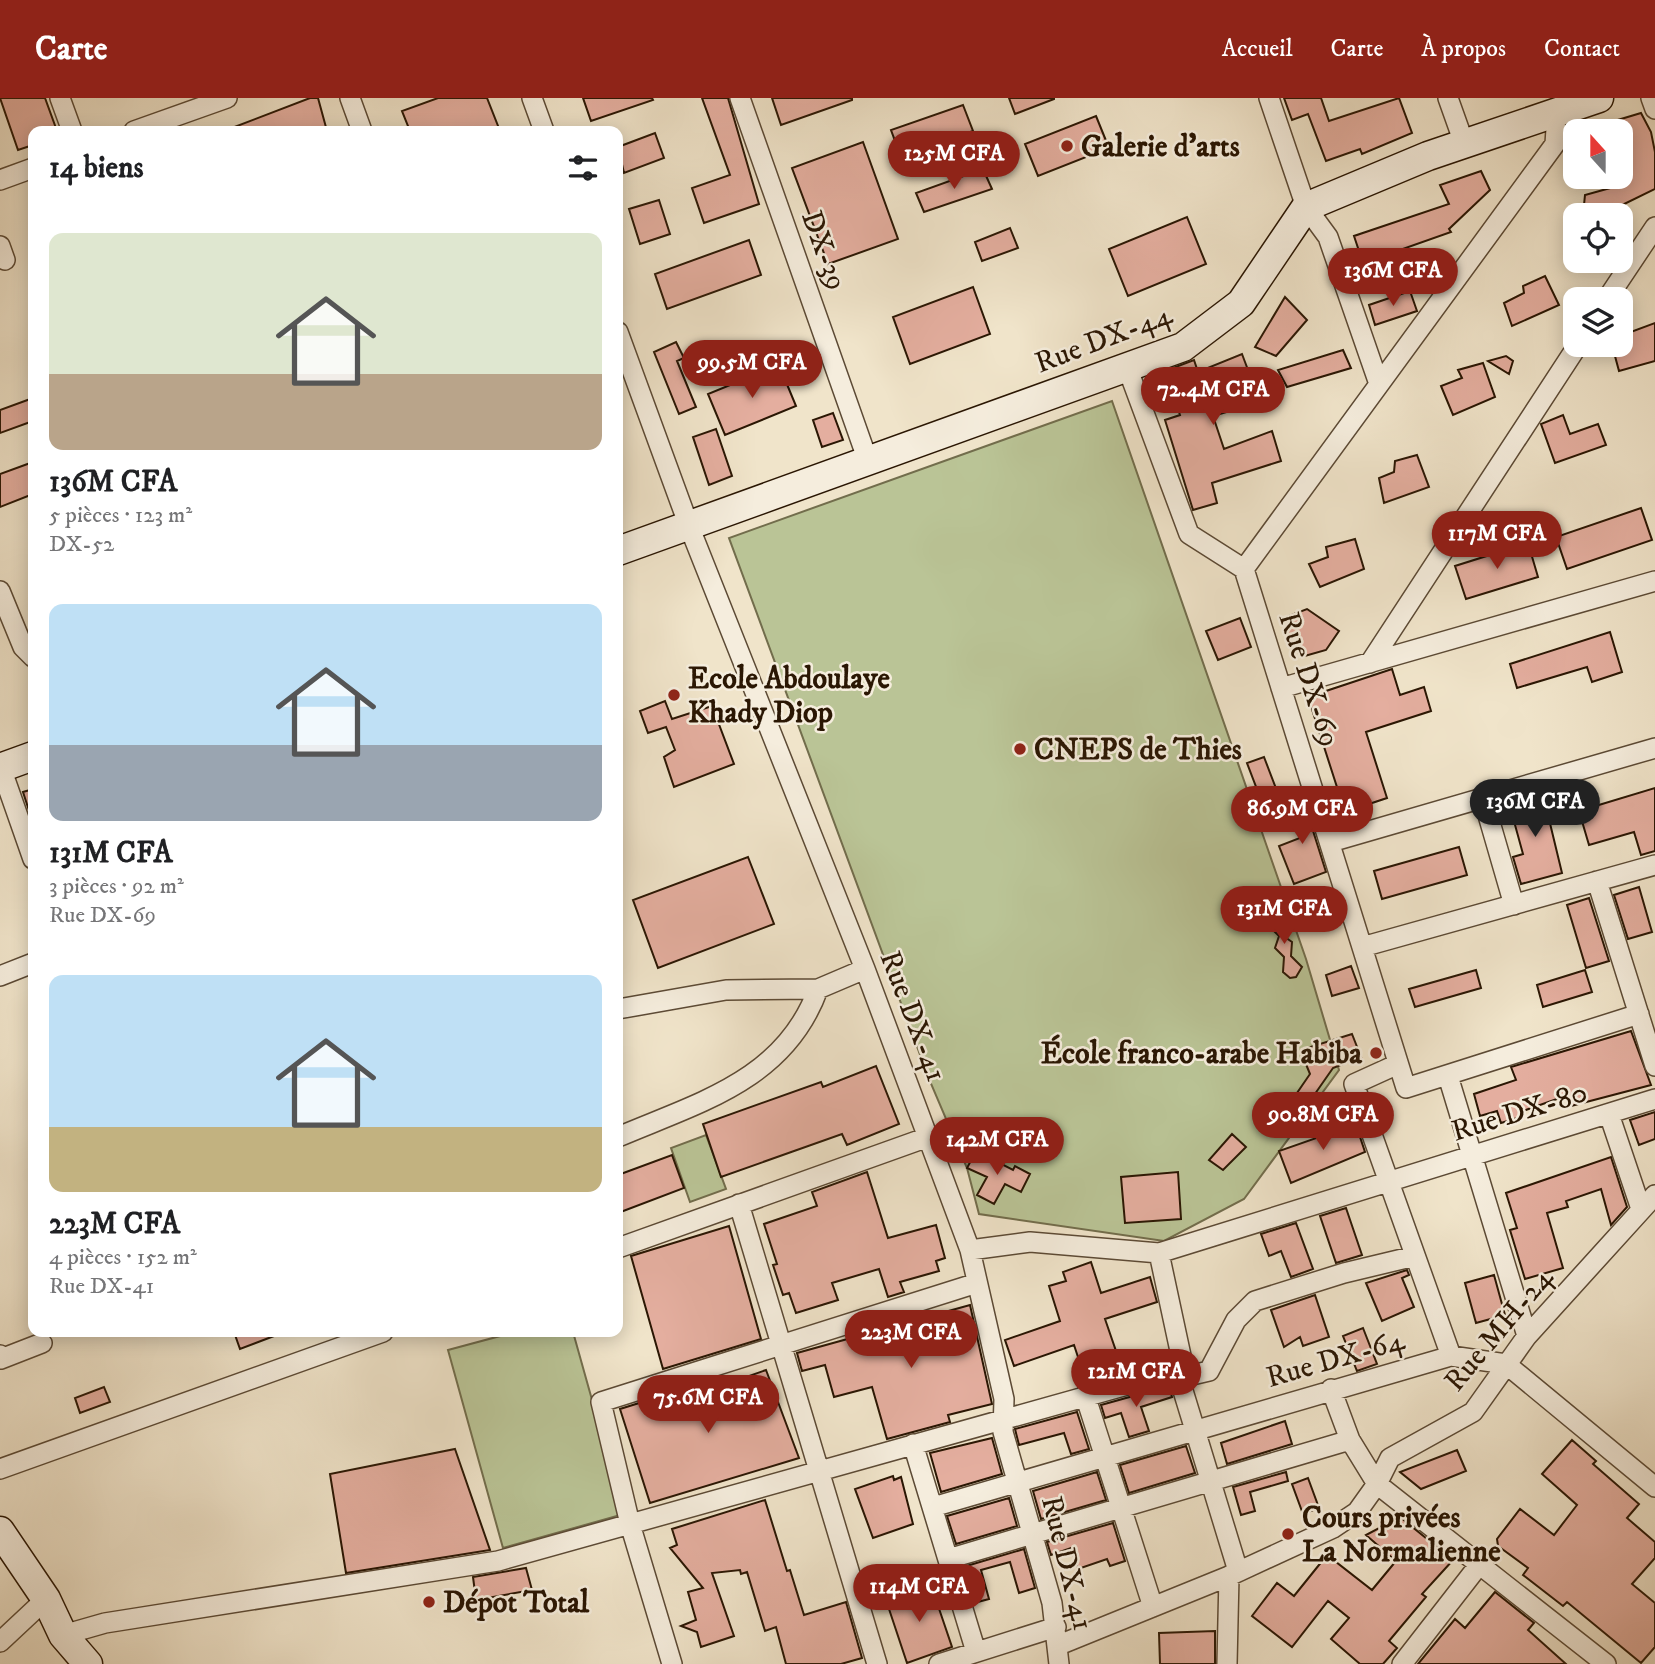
<!DOCTYPE html>
<html lang="fr">
<head>
<meta charset="utf-8">
<style>
  body { margin:0; font-family:"IM FELL DW Pica",serif; background:#f6f6f6; color:#202124; height:100vh; display:flex; flex-direction:column; font-size:26px; white-space:nowrap }
  * { box-sizing:border-box; margin:0 }
  p { font-size:23px; color:#757577 }
  .icon { flex:none; width:38px; height:38px; fill:none; stroke:currentColor; stroke-width:2; stroke-linecap:round; stroke-linejoin:round }
  .map { position:relative; flex:1; overflow:hidden }
  .sheet { position:absolute; left:28px; top:28px; width:595px; height:1211px; display:flex; flex-direction:column; background:#fff; border-radius:14px; box-shadow:0 4px 18px #0003 }
  .sheet>* { flex:none }
  .needle { width:46px; rotate:339deg }
  .buttons { position:absolute; left:1563px; top:21px; display:grid; gap:14px }
  .buttons a { display:grid; place-items:center; width:70px; height:70px; border-radius:14px; background:#fff; box-shadow:0 4px 18px #0003; font-size:35px }
  .price { position:absolute; translate:-50% -60px; padding:0 16px; border-radius:24px; background:#8f2418; color:#fff; font-size:23px; line-height:46px; filter:drop-shadow(0 2px 4px #0008) }
  .price::after { content:''; position:absolute; left:50%; top:42px; width:21px; height:16px; margin-left:-10px; background:inherit; clip-path:polygon(0 0,100% 0,50% 100%) }
  .price.selected { background:#222; color:#fff }
  ul { padding:0; list-style:none }
  li { display:grid; align-content:center; gap:14px; height:371px; padding:0 21px }
  li span { display:grid; place-items:center; height:217px; border-radius:14px; color:#555 }
  li>.icon { margin-inline-start:auto }
  span .icon { width:126px; height:126px; fill:#fffc; stroke-width:1 }
  li b { font-size:30px }
  h2 { display:flex; justify-content:space-between; align-items:center; height:84px; padding:0 21px; font-size:30px }
  header { display:flex; align-items:center; gap:42px; box-sizing:border-box; height:98px; padding:0 35px; background:#8f2418; color:#fff }
  header strong { font-size:33px }
  nav { display:flex; gap:38px; margin-inline-start:auto; font-size:24px }
  .map>svg:first-child { display:block }
  .green { fill:#bac496; stroke:#726d4c; stroke-width:2 }
  .building { fill:#e4ae9f; stroke:#2a1603; stroke-width:2 }
  .lines { fill:none; stroke-linecap:round; stroke-linejoin:round }
  .street-casing { stroke:#5c4a35; stroke-width:22 }
  .secondary-casing { stroke:#2a1603; stroke-width:31 }
  .street { stroke:#f5eddd; stroke-width:19 }
  .secondary { stroke:#f5eddd; stroke-width:28 }
  .poi-dot { fill:#8f2418; stroke:#f5eddd; stroke-width:2.5 }
  .labels { text-anchor:middle; stroke-width:5; stroke-linejoin:round; paint-order:stroke }
  .poi-label { font-size:30px; font-weight:bold; fill:#2a1603; stroke:#f5eddd; text-anchor:start }
  .street-label { font-size:30px; fill:#2a1603; stroke:#f5eddd }
</style>
</head>
<body>
<header>
<strong>Carte</strong>
<nav><a>Accueil</a><a>Carte</a><a>À propos</a><a>Contact</a></nav>
</header>
<div class="map">
<svg width="1655" height="1566" viewBox="0 0 1655 1566">
  <rect width="100%" height="100%" fill="#f0e4ca"/>
  <filter id="stains"><feTurbulence type="fractalNoise" baseFrequency=".00286" numOctaves="4"/><feColorMatrix values="0 0 0 0 .2 0 0 0 0 .09 0 0 0 0 .02 0 0 0 .5 -.17"/></filter>
  <radialGradient id="worn" r=".72"><stop offset=".6" stop-color="#630" stop-opacity="0"/><stop offset="1" stop-color="#630" stop-opacity=".3"/></radialGradient>
  <path class="green" d="M 1112,303 L 1306,861 L 1339,972 L 1244,1101 L 1164,1143 L 979,1116 L 967,1070 L 929,981 L 729,440 Z
    M 706,1037 L 726,1091 L 690,1104 L 671,1050 Z
    M 515,1234 L 573,1234 L 624,1416 L 503,1450 L 448,1252 Z"/>
  <path class="building" d="M 0,0 L 45,0 L 57,33 L 33,33 L 33,47 L 18,52 Z
    M 310,0 L 318,0 L 327,33 L 224,33 Z
    M 438,0 L 487,0 L 500,33 L 410,33 L 402,13 Z
    M 583,0 L 652,0 L 653,2 L 591,23 Z
    M 702,0 L 728,0 L 759,106 L 704,125 L 692,90 L 730,77 Z
    M 772,0 L 852,0 L 852,2 L 781,27 Z
    M 1009,0 L 1054,0 L 1054,1 L 1015,16 Z
    M 1284,0 L 1321,0 L 1329,23 L 1399,0 L 1412,35 L 1362,56 L 1360,51 L 1326,63 L 1308,16 L 1292,22 Z
    M 963,7 L 973,33 L 901,59 L 891,32 Z
    M 1641,15 L 1651,34 L 1655,54 L 1655,91 L 1618,109 L 1622,117 L 1583,117 L 1585,97 L 1621,87 L 1618,80 L 1629,75 L 1620,33 L 1592,33 L 1591,30 Z
    M 1096,18 L 1109,50 L 1038,78 L 1025,46 Z
    M 655,35 L 664,60 L 624,75 L 618,49 Z
    M 863,44 L 898,141 L 828,166 L 792,70 Z
    M 983,71 L 992,91 L 924,114 L 916,95 Z
    M 1481,73 L 1490,92 L 1449,131 L 1451,134 L 1363,165 L 1354,138 L 1449,106 L 1440,87 Z
    M 659,102 L 670,136 L 640,146 L 629,111 Z
    M 1187,119 L 1206,166 L 1128,198 L 1109,151 Z
    M 1010,130 L 1018,150 L 982,163 L 975,144 Z
    M 749,142 L 761,177 L 667,211 L 655,176 Z
    M 1545,178 L 1559,207 L 1512,228 L 1504,205 L 1524,195 L 1523,188 Z
    M 973,189 L 990,236 L 910,266 L 893,219 Z
    M 1410,193 L 1417,213 L 1375,227 L 1369,207 Z
    M 1285,199 L 1307,222 L 1276,258 L 1255,249 Z
    M 1655,225 L 1655,263 L 1619,273 L 1612,247 L 1620,247 L 1620,238 Z
    M 676,244 L 684,260 L 677,263 L 696,309 L 679,316 L 654,254 Z
    M 1343,252 L 1351,270 L 1287,289 L 1278,272 Z
    M 1242,256 L 1260,304 L 1213,318 L 1224,351 L 1272,333 L 1281,363 L 1212,385 L 1217,405 L 1193,412 L 1165,322 L 1180,317 L 1165,273 L 1194,262 L 1198,274 Z
    M 1506,258 L 1513,263 L 1509,276 L 1488,263 Z
    M 1483,265 L 1495,299 L 1453,317 L 1441,288 L 1462,280 L 1458,272 Z
    M 779,267 L 796,308 L 725,337 L 708,296 Z
    M 33,300 L 33,323 L 0,335 L 0,312 Z
    M 833,315 L 843,342 L 822,349 L 813,322 Z
    M 1563,317 L 1570,336 L 1598,326 L 1606,347 L 1555,365 L 1541,326 Z
    M 716,331 L 732,378 L 709,387 L 693,339 Z
    M 1417,357 L 1429,389 L 1384,405 L 1379,380 L 1394,374 L 1395,363 Z
    M 33,364 L 33,396 L 0,409 L 0,376 Z
    M 1641,410 L 1652,442 L 1567,471 L 1556,439 Z
    M 1355,441 L 1364,471 L 1320,489 L 1309,466 L 1328,459 L 1326,449 Z
    M 1528,445 L 1538,479 L 1466,501 L 1455,468 Z
    M 1307,511 L 1339,533 L 1326,552 L 1301,559 L 1283,527 L 1286,519 Z
    M 1240,520 L 1251,549 L 1218,562 L 1206,533 Z
    M 1610,534 L 1622,574 L 1592,584 L 1587,569 L 1517,590 L 1510,566 Z
    M 1392,571 L 1400,597 L 1424,589 L 1431,613 L 1366,634 L 1387,700 L 1345,714 L 1308,599 Z
    M 665,603 L 672,621 L 712,608 L 734,666 L 674,689 L 664,659 L 675,652 L 666,629 L 648,635 L 640,613 Z
    M 1264,659 L 1280,701 L 1263,707 L 1247,665 Z
    M 1655,690 L 1655,753 L 1641,757 L 1634,734 L 1589,747 L 1579,713 Z
    M 33,691 L 33,725 L 23,694 Z
    M 1549,694 L 1554,716 L 1548,717 L 1562,775 L 1521,786 L 1513,759 L 1523,756 L 1509,705 Z
    M 1302,698 L 1326,774 L 1294,786 L 1279,748 L 1300,740 L 1287,703 Z
    M 1459,749 L 1467,777 L 1382,801 L 1374,773 Z
    M 748,759 L 774,826 L 658,870 L 633,802 Z
    M 1639,789 L 1652,834 L 1628,841 L 1614,797 Z
    M 1589,800 L 1609,863 L 1586,870 L 1567,807 Z
    M 1273,815 L 1279,815 L 1285,822 L 1282,837 L 1292,844 L 1291,858 L 1302,869 L 1296,879 L 1290,880 L 1283,874 L 1284,859 L 1275,850 L 1279,838 L 1266,825 Z
    M 1351,868 L 1359,890 L 1332,898 L 1326,877 Z
    M 1476,872 L 1481,890 L 1415,909 L 1409,891 Z
    M 1585,872 L 1592,894 L 1543,909 L 1537,887 Z
    M 1631,933 L 1651,987 L 1571,1008 L 1568,997 L 1523,1013 L 1524,1018 L 1501,1025 L 1497,1013 L 1480,1018 L 1474,996 L 1516,982 L 1511,969 Z
    M 1352,936 L 1361,959 L 1333,970 L 1310,1003 L 1297,995 L 1310,976 L 1303,959 L 1307,950 Z
    M 876,968 L 899,1026 L 847,1047 L 842,1036 L 721,1079 L 703,1026 L 821,984 L 823,989 Z
    M 1655,1014 L 1655,1041 L 1639,1047 L 1630,1022 Z
    M 1354,1021 L 1365,1054 L 1291,1085 L 1279,1053 L 1328,1036 L 1327,1033 Z
    M 1232,1036 L 1246,1049 L 1223,1072 L 1209,1062 Z
    M 976,1053 L 1013,1072 L 1015,1068 L 1030,1076 L 1021,1094 L 1005,1086 L 994,1106 L 977,1097 L 987,1079 L 967,1070 Z
    M 672,1057 L 684,1090 L 618,1115 L 618,1077 Z
    M 1611,1059 L 1627,1109 L 1611,1127 L 1601,1091 L 1566,1103 L 1568,1109 L 1547,1115 L 1563,1170 L 1525,1181 L 1510,1132 L 1517,1130 L 1506,1095 Z
    M 867,1074 L 888,1140 L 936,1127 L 945,1160 L 936,1163 L 939,1173 L 900,1184 L 904,1194 L 888,1199 L 879,1171 L 832,1185 L 838,1202 L 796,1215 L 789,1195 L 783,1197 L 773,1167 L 777,1166 L 764,1126 L 817,1108 L 812,1094 Z
    M 1178,1074 L 1181,1121 L 1125,1125 L 1121,1079 Z
    M 1346,1110 L 1362,1157 L 1336,1165 L 1320,1118 Z
    M 1296,1125 L 1313,1171 L 1291,1179 L 1281,1153 L 1269,1158 L 1261,1136 Z
    M 729,1128 L 761,1241 L 663,1271 L 631,1158 Z
    M 1091,1164 L 1101,1195 L 1150,1179 L 1157,1204 L 1105,1221 L 1117,1256 L 1101,1262 L 1099,1255 L 1079,1262 L 1074,1247 L 1014,1268 L 1005,1242 L 1060,1223 L 1049,1188 L 1066,1183 L 1063,1174 Z
    M 1407,1172 L 1409,1177 L 1402,1180 L 1414,1209 L 1382,1223 L 1366,1185 Z
    M 1494,1177 L 1505,1217 L 1476,1225 L 1465,1185 Z
    M 1315,1197 L 1329,1239 L 1303,1248 L 1300,1239 L 1284,1249 L 1271,1212 Z
    M 970,1207 L 992,1306 L 948,1317 L 950,1324 L 887,1341 L 872,1289 L 834,1299 L 825,1267 L 802,1273 L 797,1255 Z
    M 1363,1230 L 1377,1266 L 1357,1273 L 1343,1238 Z
    M 234,1234 L 282,1234 L 282,1235 L 240,1251 Z
    M 766,1272 L 799,1360 L 650,1405 L 620,1311 L 716,1281 L 718,1289 Z
    M 1169,1288 L 1172,1299 L 1141,1309 L 1149,1333 L 1129,1339 L 1121,1315 L 1105,1320 L 1101,1307 Z
    M 104,1289 L 110,1304 L 80,1315 L 75,1300 Z
    M 1077,1314 L 1089,1351 L 1071,1356 L 1064,1335 L 1019,1347 L 1015,1331 Z
    M 1285,1323 L 1292,1346 L 1227,1366 L 1221,1345 Z
    M 992,1340 L 1002,1376 L 941,1394 L 930,1355 Z
    M 1572,1342 L 1596,1363 L 1593,1366 L 1639,1406 L 1627,1420 L 1655,1444 L 1655,1460 L 1632,1486 L 1655,1505 L 1655,1549 L 1641,1565 L 1567,1504 L 1563,1508 L 1523,1477 L 1528,1470 L 1498,1448 L 1497,1441 L 1520,1411 L 1554,1437 L 1577,1407 L 1542,1376 Z
    M 1186,1348 L 1195,1375 L 1129,1395 L 1120,1367 Z
    M 455,1351 L 490,1452 L 346,1475 L 330,1376 Z
    M 1457,1352 L 1466,1373 L 1421,1391 L 1400,1374 Z
    M 1097,1374 L 1106,1402 L 1041,1421 L 1033,1393 Z
    M 1286,1374 L 1288,1383 L 1250,1394 L 1255,1413 L 1241,1417 L 1233,1389 Z
    M 893,1378 L 894,1382 L 901,1379 L 913,1426 L 873,1440 L 855,1391 Z
    M 1308,1380 L 1319,1410 L 1303,1416 L 1292,1386 Z
    M 1009,1400 L 1017,1428 L 956,1446 L 947,1418 Z
    M 765,1402 L 787,1473 L 790,1472 L 804,1517 L 846,1504 L 862,1560 L 841,1566 L 786,1566 L 776,1529 L 765,1533 L 747,1474 L 741,1476 L 740,1472 L 712,1475 L 734,1538 L 701,1549 L 697,1534 L 681,1528 L 696,1522 L 688,1494 L 703,1490 L 670,1450 L 677,1447 L 672,1431 Z
    M 1400,1419 L 1453,1462 L 1422,1496 L 1426,1499 L 1389,1543 L 1397,1550 L 1383,1566 L 1360,1566 L 1331,1541 L 1349,1520 L 1328,1503 L 1292,1549 L 1252,1518 L 1277,1485 L 1294,1498 L 1327,1457 L 1372,1492 L 1396,1463 L 1366,1437 Z
    M 1113,1425 L 1125,1463 L 1110,1468 L 1107,1461 L 1078,1471 L 1071,1450 L 1051,1457 L 1047,1444 Z
    M 1024,1451 L 1035,1490 L 1019,1495 L 1010,1464 L 981,1472 L 989,1501 L 974,1505 L 963,1469 Z
    M 526,1470 L 532,1492 L 476,1502 L 473,1479 Z
    M 931,1487 L 952,1549 L 907,1565 L 886,1502 Z
    M 1495,1494 L 1534,1525 L 1528,1532 L 1566,1566 L 1418,1566 L 1455,1521 L 1465,1530 Z
    M 1215,1533 L 1215,1566 L 1160,1566 L 1159,1535 Z"/>
  <g class="lines">
    <defs>
      <path id="street" d="M 60,0 L 72,33
        M 350,0 L 362,33
        M 532,0 L 544,33
        M 740,0 L 868,363
        M 1269,0 L 1306,109 L 1328,139 L 1379,286
        M 1448,0 L 1464,45
        M 1651,0 L 1655,11
        M 134,33 L 227,0
        M 0,82 L 33,70
        M 0,148 L 5,162
        M 1607,201 L 1655,129
        M 618,234 L 689,428 L 865,871 L 970,1152 L 1004,1301 L 1003,1334 L 1052,1505 L 1059,1566
        M 1127,269 L 1189,436 L 1244,471
        M 1244,471 L 1406,990 L 1639,916
        M 1244,471 L 1555,46 L 1556,31 L 1553,15
        M 0,493 L 23,549 L 33,559
        M 1370,565 L 1578,247
        M 1281,590 L 1655,483
        M 1,670 L 33,761
        M 1483,700 L 1514,807
        M 1331,744 L 1655,650
        M 1597,783 L 1655,968
        M 1362,849 L 1655,767
        M 0,878 L 33,865
        M 618,911 L 726,892 L 818,891 L 865,871
        M 1398,966 L 1354,986 L 1451,1258
        M 1448,978 L 1527,1238
        M 1609,1016 L 1641,1111
        M 618,1039 C 700,1004 785,982 818,891
        M 739,1106 L 877,1566
        M 618,1150 L 928,1039
        M 970,1152 L 1030,1144 L 1159,1155 L 1655,1001
        M 1159,1155 L 1183,1267 L 1192,1277 L 1209,1273 L 1236,1222 L 1255,1203 L 1344,1175 L 1415,1158
        M 0,1257 L 1,1261 L 42,1245
        M 1177,1273 L 1238,1473
        M 1331,1291 L 1350,1342 L 1377,1386 L 1606,1566
        M 1085,1297 L 1153,1509
        M 913,1346 L 976,1554
        M 0,1371 L 383,1234
        M 933,1409 L 1451,1258 L 1506,1266 L 1655,1389
        M 948,1461 L 1350,1342
        M 63,1537 L 105,1525 L 498,1463 L 1177,1273 L 1183,1267
        M 0,1544 L 46,1501
        M 1059,1547 L 1229,1478 L 1333,1430 L 1357,1414 L 1377,1386 L 1390,1360 L 1473,1314 L 1527,1238 L 1655,1097
        M 672,1566 L 630,1426 L 601,1304 L 977,1185
        M 939,1566 L 1056,1529
        M 1227,1566 L 1229,1478
        M 1402,1566 L 1479,1467"/>
      <path id="secondary" d="M 618,453 L 1183,249 L 1241,205 L 1306,109 L 1428,58 L 1599,0
        M 0,670 L 33,658
        M 0,1433 L 46,1501 L 63,1537 L 88,1566"/>
    </defs>
    <use href="#street" class="street-casing"/>
    <use href="#secondary" class="secondary-casing"/>
    <use href="#street" class="street"/>
    <use href="#secondary" class="secondary"/>
  </g>
  <g class="poi-dot">
    <circle cx="1067" cy="48" r="7"/>
    <circle cx="674" cy="597" r="7"/>
    <circle cx="1020" cy="651" r="7"/>
    <circle cx="1376" cy="955" r="7"/>
    <circle cx="1288" cy="1436" r="7"/>
    <circle cx="429" cy="1504" r="7"/>
  </g>
  <g class="labels">
    <g class="poi-label">
      <text x="1081" y="58">Galerie d'arts</text>
      <text x="688" y="590">Ecole Abdoulaye<tspan x="688" dy="34">Khady Diop</tspan></text>
      <text x="1034" y="661">CNEPS de Thies</text>
      <text x="1362" y="965" text-anchor="end">École franco-arabe Habiba</text>
      <text x="1302" y="1429">Cours privées<tspan x="1302" dy="34">La Normalienne</tspan></text>
      <text x="443" y="1514">Dépot Total</text>
    </g>
    <g class="street-label">
      <text transform="translate(825 152) rotate(70)" y="10">DX-39</text>
      <text transform="translate(1103 240) rotate(-21)" y="10">Rue DX-44</text>
      <text transform="translate(1310 581) rotate(72)" y="10">Rue DX-69</text>
      <text transform="translate(914 918) rotate(69)" y="10">Rue DX-41</text>
      <text transform="translate(1519 1013) rotate(-17)" y="10">Rue DX-80</text>
      <text transform="translate(1498 1231) rotate(-50)" y="10">Rue MH-24</text>
      <text transform="translate(1335 1260) rotate(-16)" y="10">Rue DX-64</text>
      <text transform="translate(1068 1465) rotate(76)" y="10">Rue DX-41</text>
    </g>
  </g>
  <rect width="100%" height="100%" filter="url(#stains)"/>
  <rect width="100%" height="100%" fill="url(#worn)"/>
</svg>
<div class="buttons">
<a><svg class="needle" viewBox="-14 -14 28 28"><path d="M0-13l5 13h-10z" fill="#e53935"/><path d="M0 13l5-13h-10z" fill="#757577"/></svg></a>
<a><svg class="icon" aria-label="locate" viewBox="0 0 24 24"><circle cx="12" cy="12" r="6"/><path d="M12 2v4M12 18v4M2 12h4M18 12h4"/></svg></a>
<a><svg class="icon" aria-label="layers" viewBox="0 0 24 24"><path d="M12 4l9 5-9 5-9-5zM3 14l9 5 9-5"/></svg></a>
</div>
<b class="price" style="left:954px;top:93px">125M CFA</b>
<b class="price" style="left:1393px;top:210px">136M CFA</b>
<b class="price" style="left:752px;top:302px">99.5M CFA</b>
<b class="price" style="left:1213px;top:329px">72.4M CFA</b>
<b class="price" style="left:1497px;top:473px">117M CFA</b>
<b class="price selected" style="left:1535px;top:741px">136M CFA</b>
<b class="price" style="left:1302px;top:748px">86.9M CFA</b>
<b class="price" style="left:1284px;top:848px">131M CFA</b>
<b class="price" style="left:1323px;top:1054px">90.8M CFA</b>
<b class="price" style="left:997px;top:1079px">142M CFA</b>
<b class="price" style="left:911px;top:1272px">223M CFA</b>
<b class="price" style="left:1136px;top:1311px">121M CFA</b>
<b class="price" style="left:708px;top:1337px">75.6M CFA</b>
<b class="price" style="left:919px;top:1526px">114M CFA</b>
<section class="sheet">
<h2>14 biens<svg class="icon" aria-label="filters" viewBox="0 0 24 24"><path d="M4 7h16M4 17h16"/><circle cx="9" cy="7" r="2"/><circle cx="15" cy="17" r="2"/></svg></h2>
<ul>
<li><span style="background:linear-gradient(#dfe7d0 65%,#b9a48a 0)"><svg class="icon" aria-label="home" viewBox="0 0 24 24"><path d="M3 11l9-7 9 7M6 9v11h12V9"/></svg></span><div><b>136M CFA</b><p>5 pièces · 123 m²</p><p>DX-52</p></div></li>
<li><span style="background:linear-gradient(#bfe0f5 65%,#9aa5b1 0)"><svg class="icon" aria-label="home" viewBox="0 0 24 24"><path d="M3 11l9-7 9 7M6 9v11h12V9"/></svg></span><div><b>131M CFA</b><p>3 pièces · 92 m²</p><p>Rue DX-69</p></div></li>
<li><span style="background:linear-gradient(#bfe0f5 70%,#c2b280 0)"><svg class="icon" aria-label="home" viewBox="0 0 24 24"><path d="M3 11l9-7 9 7M6 9v11h12V9"/></svg></span><div><b>223M CFA</b><p>4 pièces · 152 m²</p><p>Rue DX-41</p></div></li>
</ul>
</section>
</div>
</body>
</html>
